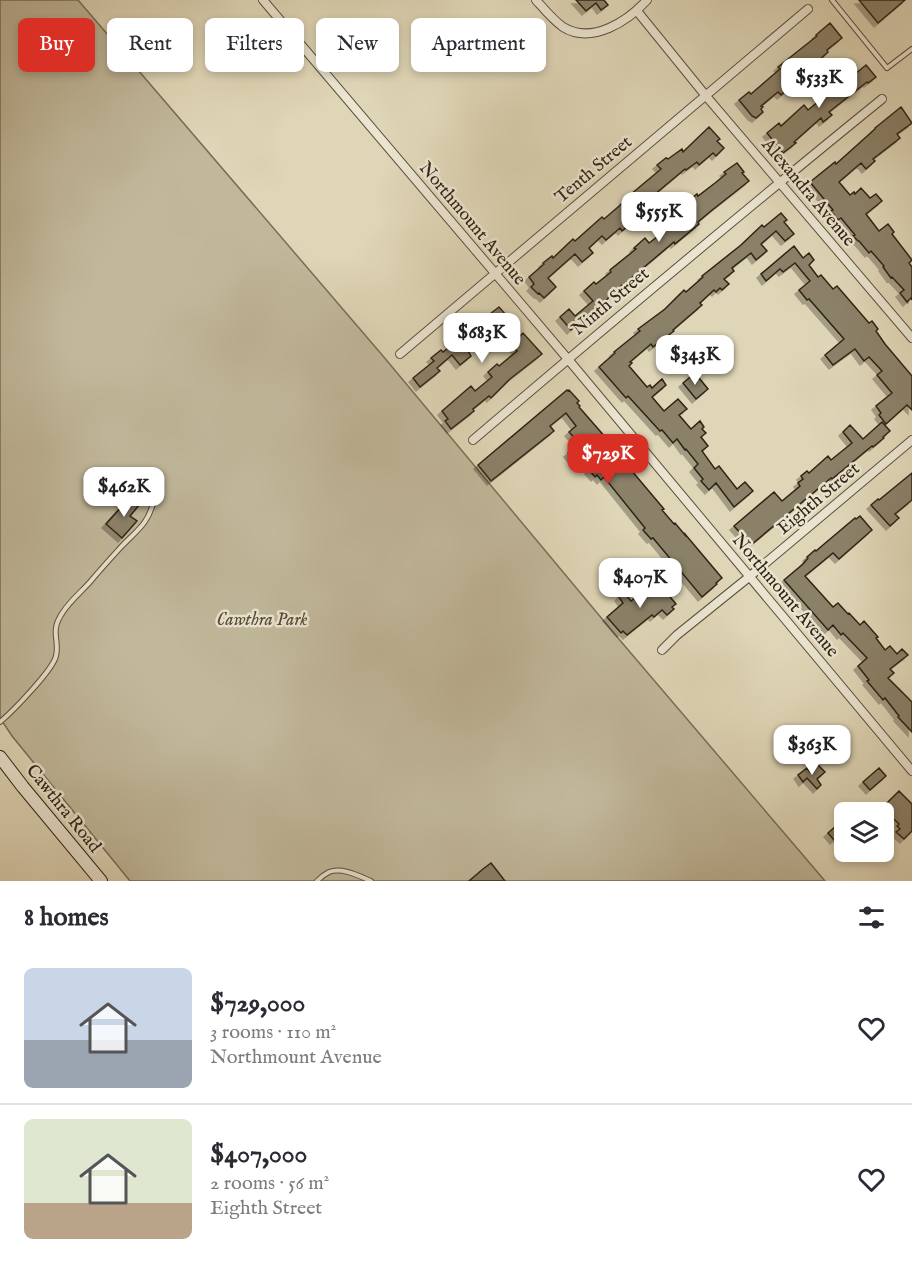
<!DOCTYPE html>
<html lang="en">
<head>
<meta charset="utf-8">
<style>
  body { margin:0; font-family:"IM FELL English",serif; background:#f7f7f7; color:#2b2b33; height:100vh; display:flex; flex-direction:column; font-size:22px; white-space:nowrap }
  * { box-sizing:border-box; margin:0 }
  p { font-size:20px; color:#7c7c81 }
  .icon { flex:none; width:33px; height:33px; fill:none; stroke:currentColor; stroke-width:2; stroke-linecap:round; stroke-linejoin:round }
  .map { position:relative; height:881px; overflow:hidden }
  .drawer { display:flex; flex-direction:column; background:#fff; flex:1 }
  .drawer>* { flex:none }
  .guide { position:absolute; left:18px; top:18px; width:600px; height:54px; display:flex; gap:12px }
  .tools { position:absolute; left:834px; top:802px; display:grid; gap:12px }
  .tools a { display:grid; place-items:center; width:60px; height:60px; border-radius:9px; background:#fff; box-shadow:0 3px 9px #0003; font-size:30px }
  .price { position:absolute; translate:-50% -51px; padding:0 14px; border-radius:12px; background:#fff; color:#222; font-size:20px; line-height:39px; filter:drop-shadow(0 2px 3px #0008) }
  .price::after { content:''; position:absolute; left:50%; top:36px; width:18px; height:14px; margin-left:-9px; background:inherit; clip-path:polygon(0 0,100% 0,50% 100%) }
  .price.on { background:#d93025; color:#fff }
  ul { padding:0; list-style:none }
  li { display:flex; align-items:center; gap:18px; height:150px; padding:0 24px }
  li+li { border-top:2px solid #e1e1e2 }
  li span { display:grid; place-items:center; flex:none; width:168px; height:120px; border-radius:9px; color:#555 }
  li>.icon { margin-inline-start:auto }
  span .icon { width:72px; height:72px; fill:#fffc; stroke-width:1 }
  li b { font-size:26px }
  h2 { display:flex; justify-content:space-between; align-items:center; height:72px; padding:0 24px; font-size:26px }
  .pill { padding:0 21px; border-radius:9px; background:#fff; box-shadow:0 3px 9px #0003; font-size:21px; line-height:54px }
  .pill.on { background:#d93025; color:#fff }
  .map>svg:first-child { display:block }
  .green { fill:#c1b89b; stroke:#786e58; stroke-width:1.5 }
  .building { fill:#8b8169; stroke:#302414; stroke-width:1.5; filter:url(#shadow) }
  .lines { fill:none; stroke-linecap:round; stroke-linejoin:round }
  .lane-casing { stroke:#5c503d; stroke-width:6 }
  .street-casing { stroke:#5c503d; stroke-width:10 }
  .secondary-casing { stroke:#302414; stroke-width:14 }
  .lane { stroke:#eae4d0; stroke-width:4 }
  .street { stroke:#eae4d0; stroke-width:8 }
  .secondary { stroke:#eae4d0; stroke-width:12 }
  .labels { text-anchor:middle; stroke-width:5; stroke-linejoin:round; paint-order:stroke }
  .street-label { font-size:18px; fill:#302414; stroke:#eae4d0 }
  .park-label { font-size:18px; font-style:italic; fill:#544936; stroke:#eae4d0 }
</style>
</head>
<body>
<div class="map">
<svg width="912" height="881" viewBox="0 0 912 881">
  <defs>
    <filter id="shadow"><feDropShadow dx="-4" dy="4" stdDeviation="0" flood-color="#0004"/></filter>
  </defs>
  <rect width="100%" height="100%" fill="#dfd6b7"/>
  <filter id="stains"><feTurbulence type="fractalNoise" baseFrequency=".00333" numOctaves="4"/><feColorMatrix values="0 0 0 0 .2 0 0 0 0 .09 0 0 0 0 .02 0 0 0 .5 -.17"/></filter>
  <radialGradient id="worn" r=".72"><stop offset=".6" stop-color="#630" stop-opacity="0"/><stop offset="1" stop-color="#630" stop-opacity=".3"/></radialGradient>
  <path class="green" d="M 0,0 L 78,0 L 383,356 L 618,638 L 825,881 L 130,881 L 12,736 L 0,718 Z"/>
  <path class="building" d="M 576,0 L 604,0 L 608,5 L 601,10 L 596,3 L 586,11 Z
    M 859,0 L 905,0 L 878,23 Z
    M 830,23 L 842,38 L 827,50 L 828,52 L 805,73 L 802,70 L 787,82 L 791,87 L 781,95 L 778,92 L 761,106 L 763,107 L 761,109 L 763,112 L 756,118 L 752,116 L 739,100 L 749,92 L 751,94 L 766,81 L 780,69 L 778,67 L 817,36 L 816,35 Z
    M 866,65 L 876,77 L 868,83 L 867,82 L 829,112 L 832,115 L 823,122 L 821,118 L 794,142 L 796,143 L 783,153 L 767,133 L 779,123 L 781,126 L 804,105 L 808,110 L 825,96 L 822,93 L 835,82 L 834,80 L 844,71 L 850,78 Z
    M 901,107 L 912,123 L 897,134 L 900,138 L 873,159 L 875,161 L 866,169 L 861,163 L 839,182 L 850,195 L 854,192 L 855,194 L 861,188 L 870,198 L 876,194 L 882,201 L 866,214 L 879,231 L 888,224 L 894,232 L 892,234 L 912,260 L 909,263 L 912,267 L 912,300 L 911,298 L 907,302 L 900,293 L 904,290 L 892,277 L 891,278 L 883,267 L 884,266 L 871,251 L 869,253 L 859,241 L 858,241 L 853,236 L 855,235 L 841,218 L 838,220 L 831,211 L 833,210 L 810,182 L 835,162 L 836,164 L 875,129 L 875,128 Z
    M 709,127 L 720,139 L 717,141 L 724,148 L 716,156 L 713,153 L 699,165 L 697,162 L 686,170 L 685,169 L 654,195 L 656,197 L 643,209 L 645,212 L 622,231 L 620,228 L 606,240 L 602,236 L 589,248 L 593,253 L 582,262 L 575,254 L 548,278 L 556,287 L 544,298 L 539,293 L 538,294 L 531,287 L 534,284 L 529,277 L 544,264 L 543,263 L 552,256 L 553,258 L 573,239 L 575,241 L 602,217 L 604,219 L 625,201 L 624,200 L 661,169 L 657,165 L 666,158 L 668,159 L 682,149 L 683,152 Z
    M 737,163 L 744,172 L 742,173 L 749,181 L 711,211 L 698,222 L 699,224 L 675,244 L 674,242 L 630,279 L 633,282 L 626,289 L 622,285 L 584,321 L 583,319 L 571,330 L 560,317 L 569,309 L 575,316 L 593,301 L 584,291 L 594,282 L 596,284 L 611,272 L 610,270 L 636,249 L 634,248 L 645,238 L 649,243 L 678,221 L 675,218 L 689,207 L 686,203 L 697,194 L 698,196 L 715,183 L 726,174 L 724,172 Z
    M 781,213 L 787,220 L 784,222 L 794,234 L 785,241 L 776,231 L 761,244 L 767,251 L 756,260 L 751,253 L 732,268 L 734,271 L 724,279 L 729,284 L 722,290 L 720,288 L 716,292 L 714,290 L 700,303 L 702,305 L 673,330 L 674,331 L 653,347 L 651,344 L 630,362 L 632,363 L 629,366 L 647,387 L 650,385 L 652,388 L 662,379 L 666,385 L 652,397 L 664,411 L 678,399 L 687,409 L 679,415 L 691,429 L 700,421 L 704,427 L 702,429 L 706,433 L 701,437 L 708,446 L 702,451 L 715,469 L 719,466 L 737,489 L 745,482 L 753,491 L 734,507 L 716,483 L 709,490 L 701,481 L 703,479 L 694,468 L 698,464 L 686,449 L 685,450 L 677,439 L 673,443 L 662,430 L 660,431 L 628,396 L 626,398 L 599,367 L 615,353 L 614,352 L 640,331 L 638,329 L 665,309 L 684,290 L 686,292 L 703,277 L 702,276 L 741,245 L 762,225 L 764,227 Z
    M 794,246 L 803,258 L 809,253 L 814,260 L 809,265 L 818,277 L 821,275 L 833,289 L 837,286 L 869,323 L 872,321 L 878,329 L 876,331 L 885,344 L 912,376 L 912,410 L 907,405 L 886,424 L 879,415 L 881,413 L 876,406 L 892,393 L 877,375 L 882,371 L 869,357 L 864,361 L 855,349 L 833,365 L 825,355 L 844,339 L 809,299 L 807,300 L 799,290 L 810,281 L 795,263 L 783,272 L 780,269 L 766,281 L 761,274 Z
    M 499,307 L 507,316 L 504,318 L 520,336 L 523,333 L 542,354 L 510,379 L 491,398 L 489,396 L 473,409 L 474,411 L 451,429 L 445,421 L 448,419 L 442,411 L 471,386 L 475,391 L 492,377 L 488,372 L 497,364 L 499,366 L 517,351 L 511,345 L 513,342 L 502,330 L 486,344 L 482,339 L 468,351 L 471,356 L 460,365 L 452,355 L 437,368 L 440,371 L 420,387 L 413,378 L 434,361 L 431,358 L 441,350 L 443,352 L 458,340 L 460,342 L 474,329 L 472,328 Z
    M 695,373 L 708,389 L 696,399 L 683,383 Z
    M 567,390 L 568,391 L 569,390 L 579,401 L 577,403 L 580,406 L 579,407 L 606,438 L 598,445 L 619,470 L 626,464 L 664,509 L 662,510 L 674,524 L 675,523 L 685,535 L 685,534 L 722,578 L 716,583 L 717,584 L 702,597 L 653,538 L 651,539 L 643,530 L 645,528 L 604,477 L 601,480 L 597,475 L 595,477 L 589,470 L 591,468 L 580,456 L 574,461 L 568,453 L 580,444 L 569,432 L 576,426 L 566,413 L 550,426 L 554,431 L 491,481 L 478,465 Z
    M 882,422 L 890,431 L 883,437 L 884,438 L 873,447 L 872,446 L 832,479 L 831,478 L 751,545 L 734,526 L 774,492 L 782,501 L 800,486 L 798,483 L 803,479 L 801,476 L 807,471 L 809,473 L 828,456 L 831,460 L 852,443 L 843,432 L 850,425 L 863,439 Z
    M 912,473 L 912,500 L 895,514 L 899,518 L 890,526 L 871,505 L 878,499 L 879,500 Z
    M 131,496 L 140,504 L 130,516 L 137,521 L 122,538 L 106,524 Z
    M 860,516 L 872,530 L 839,559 L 833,553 L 805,576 L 833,607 L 838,603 L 848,614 L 849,613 L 860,625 L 864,621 L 878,637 L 876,638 L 885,650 L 890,646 L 897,654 L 902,649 L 908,655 L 890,669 L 894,673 L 888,678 L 912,702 L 912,732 L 898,717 L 899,716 L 885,698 L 883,700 L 867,681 L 869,680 L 858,666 L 867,658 L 843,633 L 841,635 L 833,625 L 828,630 L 784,580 L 803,564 L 808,558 L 807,557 L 815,550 L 816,551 L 823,545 L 855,518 L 856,519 Z
    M 660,585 L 676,604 L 672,607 L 674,609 L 667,615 L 662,610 L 654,617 L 652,615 L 627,635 L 623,631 L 621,633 L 607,617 L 623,603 L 619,597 L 624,592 L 631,601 L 644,591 L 648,595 Z
    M 818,765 L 825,772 L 817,779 L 821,785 L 817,789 L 807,778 L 803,782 L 798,775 L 807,768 L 810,772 Z
    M 879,768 L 886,776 L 870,790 L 863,782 Z
    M 899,791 L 912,804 L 912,831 L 904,839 L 896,832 L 900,829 L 897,826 L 899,824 L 882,808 Z
    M 844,819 L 844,845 L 838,837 L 834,840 L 828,833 Z
    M 491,863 L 505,881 L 469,881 L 483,869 Z"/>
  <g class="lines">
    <defs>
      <path id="lane" d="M 832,0 L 887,68 L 912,49
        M 0,722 C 12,712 53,670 56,656 C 60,639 49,632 63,612 C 70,601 81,592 90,582 C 100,570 110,559 121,547 C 137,530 148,525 154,500
        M 317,881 C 320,878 325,874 329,872 C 342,867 359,876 371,881"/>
      <path id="street" d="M 263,0 L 567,358 L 912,771
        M 536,0 C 544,9 553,20 563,27 C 592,45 628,21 647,0
        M 637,11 L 706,96 L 912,338
        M 400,354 L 808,9
        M 473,440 C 608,325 744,211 882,99
        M 662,650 L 677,635 L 749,577 L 912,440"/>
      <path id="secondary" d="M 0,757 L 23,787 L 101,881"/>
    </defs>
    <use href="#lane" class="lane-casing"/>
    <use href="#street" class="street-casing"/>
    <use href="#secondary" class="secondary-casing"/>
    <use href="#lane" class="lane"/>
    <use href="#street" class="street"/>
    <use href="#secondary" class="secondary"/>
  </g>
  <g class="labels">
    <g class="street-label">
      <text transform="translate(593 169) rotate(-40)" y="6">Tenth Street</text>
      <text transform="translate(809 192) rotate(50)" y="6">Alexandra Avenue</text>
      <text transform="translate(473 223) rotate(50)" y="6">Northmount Avenue</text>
      <text transform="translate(610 301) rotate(-40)" y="6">Ninth Street</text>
      <text transform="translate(818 498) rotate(-40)" y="6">Eighth Street</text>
      <text transform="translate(786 595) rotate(50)" y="6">Northmount Avenue</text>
      <text transform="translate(64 808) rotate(51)" y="6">Cawthra Road</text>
    </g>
    <g class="park-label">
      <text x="262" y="625">Cawthra Park</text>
    </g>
  </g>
  <rect width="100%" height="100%" filter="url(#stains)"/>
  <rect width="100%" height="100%" fill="url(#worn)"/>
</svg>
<div class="tools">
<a><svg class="icon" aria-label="layers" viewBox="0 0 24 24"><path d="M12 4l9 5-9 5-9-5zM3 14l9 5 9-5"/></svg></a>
</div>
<b class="price" style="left:819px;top:109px">$533K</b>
<b class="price" style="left:659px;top:243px">$555K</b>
<b class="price" style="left:482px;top:364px">$683K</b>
<b class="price" style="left:695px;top:386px">$343K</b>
<b class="price on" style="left:608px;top:485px">$729K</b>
<b class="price" style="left:124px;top:518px">$462K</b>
<b class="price" style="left:640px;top:609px">$407K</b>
<b class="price" style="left:812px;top:776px">$363K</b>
<div class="guide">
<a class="pill on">Buy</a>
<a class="pill">Rent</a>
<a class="pill">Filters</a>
<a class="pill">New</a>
<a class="pill">Apartment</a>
</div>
</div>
<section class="drawer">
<h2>8 homes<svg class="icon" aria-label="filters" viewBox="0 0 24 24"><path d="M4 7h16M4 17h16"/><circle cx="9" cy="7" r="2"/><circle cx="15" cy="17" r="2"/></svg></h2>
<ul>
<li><span style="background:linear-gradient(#c9d6e8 60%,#9aa5b1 0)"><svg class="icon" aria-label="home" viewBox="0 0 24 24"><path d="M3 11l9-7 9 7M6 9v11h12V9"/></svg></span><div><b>$729,000</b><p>3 rooms · 110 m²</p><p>Northmount Avenue</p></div><svg class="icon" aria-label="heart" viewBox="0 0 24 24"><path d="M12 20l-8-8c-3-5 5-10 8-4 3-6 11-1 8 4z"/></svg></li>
<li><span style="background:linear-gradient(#dfe7d0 70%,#b9a48a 0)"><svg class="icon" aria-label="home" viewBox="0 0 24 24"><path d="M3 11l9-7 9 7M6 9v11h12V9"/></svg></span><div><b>$407,000</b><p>2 rooms · 56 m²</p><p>Eighth Street</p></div><svg class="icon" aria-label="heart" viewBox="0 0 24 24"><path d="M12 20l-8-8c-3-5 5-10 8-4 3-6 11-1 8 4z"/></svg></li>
</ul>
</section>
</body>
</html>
